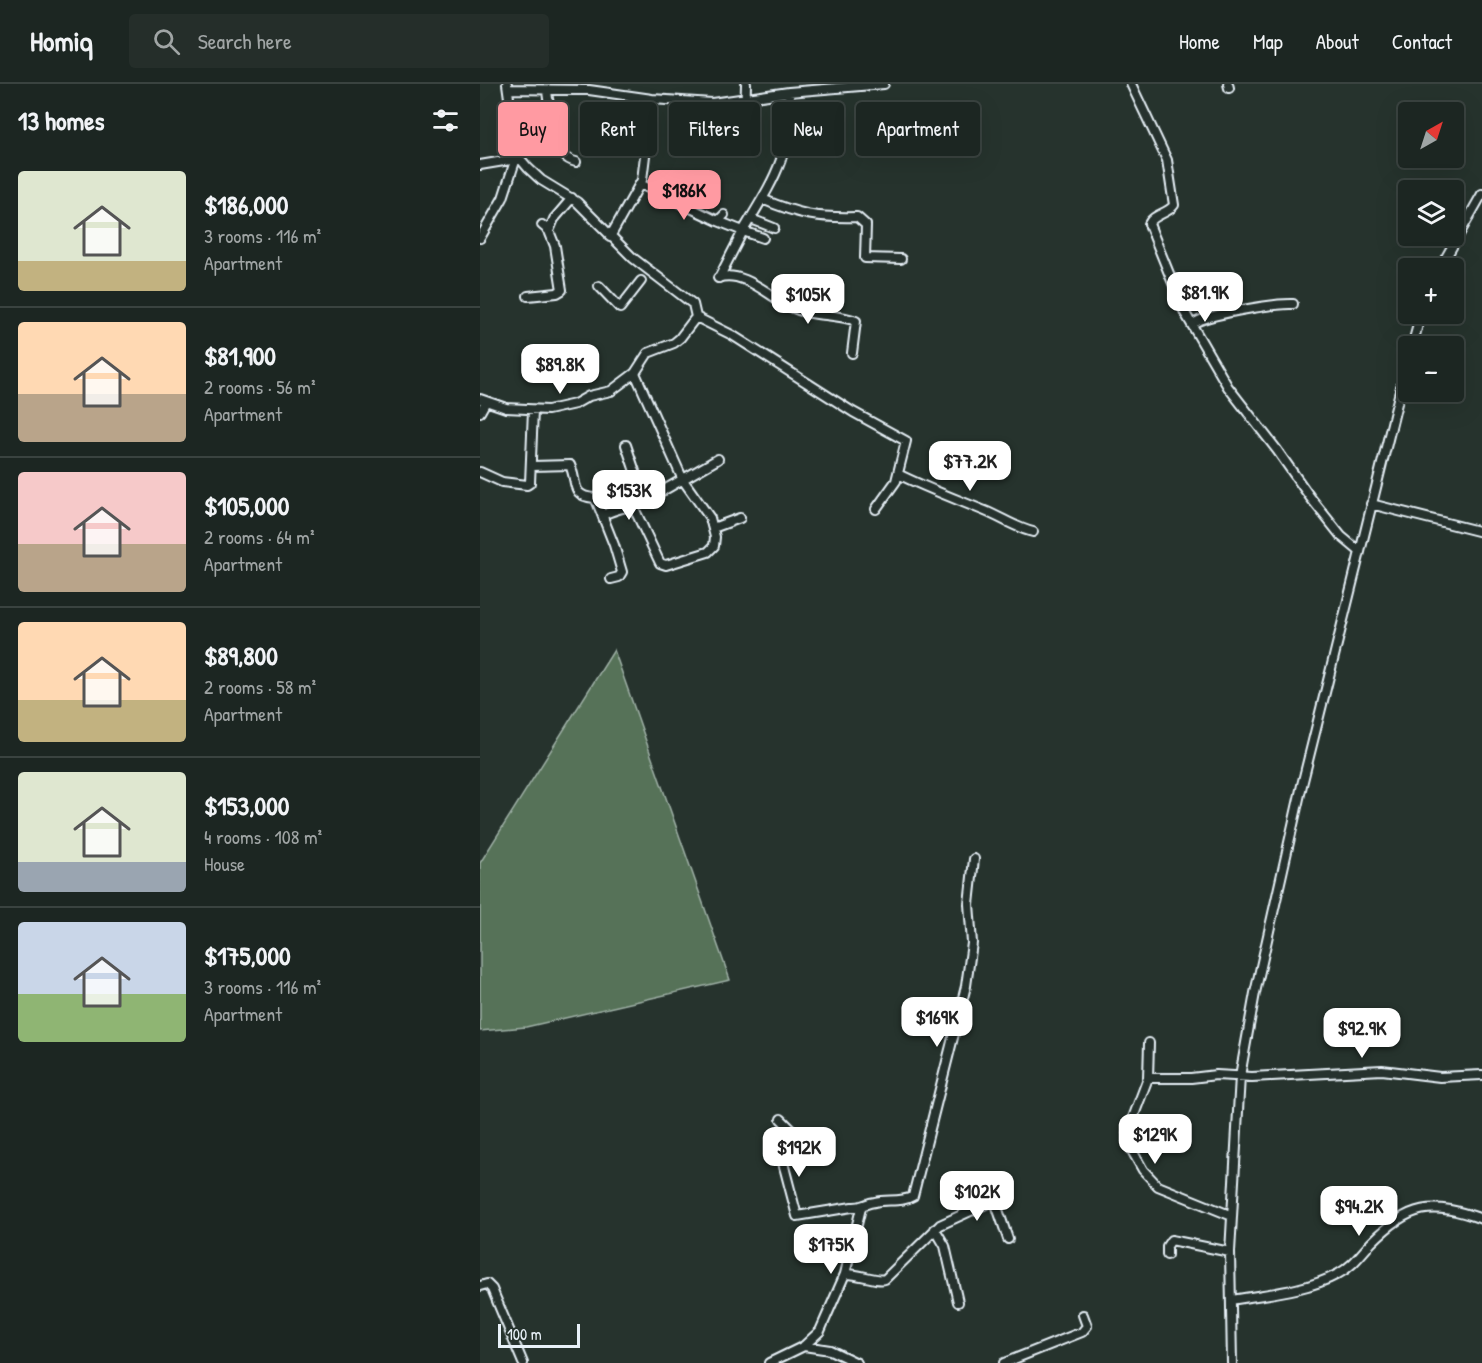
<!DOCTYPE html>
<html lang="en">
<head>
<meta charset="utf-8">
<style>
  body { margin:0; font-family:"Patrick Hand",sans-serif; background:#252e2a; color:#f1f3f6; height:100vh; display:flex; flex-direction:column; font-size:22px; white-space:nowrap }
  * { box-sizing:border-box; margin:0 }
  p { font-size:20px; color:#a0a5a5 }
  .icon { flex:none; width:33px; height:33px; fill:none; stroke:currentColor; stroke-width:2; stroke-linecap:round; stroke-linejoin:round }
  .map { position:relative; flex:1; overflow:hidden }
  .sheet { display:flex; flex-direction:column; background:#1c2622; width:480px }
  .sheet>* { flex:none }
  .guide { position:absolute; left:18px; top:18px; width:570px; height:54px; display:flex; gap:12px }
  .needle { width:39px; rotate:39deg }
  .fabs { position:absolute; left:918px; top:18px; display:grid; gap:12px }
  .fabs a { display:grid; place-items:center; width:66px; height:66px; border-radius:6px; background:#1c2622; box-shadow:0 6px 24px #0002,0 0 0 2px #3a4340; font-size:30px }
  .scale { position:absolute; left:18px; bottom:15px; width:82px; box-sizing:border-box; padding-left:6px; border:3px solid #e8f1f8; border-top:0; font-size:16px; line-height:21px; white-space:nowrap; color:#e8f1f8; -webkit-text-stroke:4px #26332d; paint-order:stroke }
  .price { position:absolute; translate:-50% -51px; padding:0 14px; border-radius:12px; background:#fff; color:#222; font-size:20px; line-height:39px; filter:drop-shadow(0 2px 3px #0008) }
  .price::after { content:''; position:absolute; left:50%; top:36px; width:18px; height:14px; margin-left:-9px; background:inherit; clip-path:polygon(0 0,100% 0,50% 100%) }
  .price.current { background:#ff9aa2; color:#111 }
  ul { padding:0; list-style:none }
  li { display:flex; align-items:center; gap:18px; height:150px; padding:0 18px }
  li+li { border-top:2px solid #3a4340 }
  li span { display:grid; place-items:center; flex:none; width:168px; height:120px; border-radius:6px; color:#555 }
  li>.icon { margin-inline-start:auto }
  span .icon { width:72px; height:72px; fill:#fffc; stroke-width:1 }
  li b { font-size:26px }
  h2 { display:flex; justify-content:space-between; align-items:center; height:72px; padding:0 18px; font-size:26px }
  .pill { padding:0 21px; border-radius:6px; background:#1c2622; box-shadow:0 6px 24px #0002,0 0 0 2px #3a4340; font-size:21px; line-height:54px }
  .pill.current { background:#ff9aa2; color:#111 }
  header { display:flex; align-items:center; gap:36px; box-sizing:border-box; height:84px; padding:0 30px; background:#1c2622; border-bottom:2px solid #3a4340 }
  header strong { font-size:28px }
  nav { display:flex; gap:33px; margin-inline-start:auto; font-size:21px }
  .search { width:420px; height:54px; background:#252e2a; display:flex; align-items:center; gap:15px; box-sizing:border-box; padding:0 21px; border-radius:6px; color:#a0a5a5; font-size:22px }
  main { display:flex; flex:1; min-height:0 }
  .map>svg:first-child { display:block }
  .green { fill:#577258; stroke:#a0b2a8; stroke-width:1.5 }
  .lines { fill:none; stroke-linecap:round; stroke-linejoin:round }
  .minor-casing { stroke:#e8f1f8; stroke-width:12 }
  .minor { stroke:#26332d; stroke-width:8 }
</style>
</head>
<body>
<header>
<strong>Homiq</strong>
<div class="search"><svg class="icon" aria-label="search" viewBox="0 0 24 24"><circle cx="10" cy="10" r="6"/><path d="M15 15l6 6"/></svg>Search here</div>
<nav><a>Home</a><a>Map</a><a>About</a><a>Contact</a></nav>
</header>
<main>
<section class="sheet">
<h2>13 homes<svg class="icon" aria-label="filters" viewBox="0 0 24 24"><path d="M4 7h16M4 17h16"/><circle cx="9" cy="7" r="2"/><circle cx="15" cy="17" r="2"/></svg></h2>
<ul>
<li><span style="background:linear-gradient(#dfe7d0 75%,#c2b280 0)"><svg class="icon" aria-label="home" viewBox="0 0 24 24"><path d="M3 11l9-7 9 7M6 9v11h12V9"/></svg></span><div><b>$186,000</b><p>3 rooms · 116 m²</p><p>Apartment</p></div></li>
<li><span style="background:linear-gradient(#ffd9b3 60%,#b9a48a 0)"><svg class="icon" aria-label="home" viewBox="0 0 24 24"><path d="M3 11l9-7 9 7M6 9v11h12V9"/></svg></span><div><b>$81,900</b><p>2 rooms · 56 m²</p><p>Apartment</p></div></li>
<li><span style="background:linear-gradient(#f6c9c9 60%,#b9a48a 0)"><svg class="icon" aria-label="home" viewBox="0 0 24 24"><path d="M3 11l9-7 9 7M6 9v11h12V9"/></svg></span><div><b>$105,000</b><p>2 rooms · 64 m²</p><p>Apartment</p></div></li>
<li><span style="background:linear-gradient(#ffd9b3 65%,#c2b280 0)"><svg class="icon" aria-label="home" viewBox="0 0 24 24"><path d="M3 11l9-7 9 7M6 9v11h12V9"/></svg></span><div><b>$89,800</b><p>2 rooms · 58 m²</p><p>Apartment</p></div></li>
<li><span style="background:linear-gradient(#dfe7d0 75%,#9aa5b1 0)"><svg class="icon" aria-label="home" viewBox="0 0 24 24"><path d="M3 11l9-7 9 7M6 9v11h12V9"/></svg></span><div><b>$153,000</b><p>4 rooms · 108 m²</p><p>House</p></div></li>
<li><span style="background:linear-gradient(#c9d6e8 60%,#8fb573 0)"><svg class="icon" aria-label="home" viewBox="0 0 24 24"><path d="M3 11l9-7 9 7M6 9v11h12V9"/></svg></span><div><b>$175,000</b><p>3 rooms · 116 m²</p><p>Apartment</p></div></li>
</ul>
</section>
<div class="map">
<svg width="1002" height="1279" viewBox="0 0 1002 1279">
  <rect width="100%" height="100%" fill="#26332d"/>
  <filter id="ink" filterUnits="userSpaceOnUse"><feTurbulence type="fractalNoise" baseFrequency=".0167" numOctaves="2"/><feDisplacementMap in="SourceGraphic" scale="12" xChannelSelector="R" yChannelSelector="G"/><feConvolveMatrix kernelMatrix="1 2 1 2 8 2 1 2 1" color-interpolation-filters="sRGB"/></filter>
  <g filter="url(#ink)">
    <path class="green" d="M 134,566 L 250,896 L 46,943 L 0,947 L 0,779 Z"/>
    <g class="lines">
      <defs>
        <path id="minor" d="M 651,0 L 687,76 L 694,121 C 688,130 673,130 669,140 L 705,229 L 748,303 L 797,366 L 830,413 L 861,452 L 879,467
          M 748,0 L 749,4
          M 28,5 L 109,6 L 172,15 L 232,19 L 309,8 L 404,0
          M 67,6 C 68,21 77,59 84,71 C 87,75 92,77 96,78
          M 265,36 L 266,0
          M 0,81 L 36,75
          M 160,100 L 238,137 L 244,131
          M 282,115 C 320,131 336,134 377,133 L 386,141 L 385,174 L 421,175
          M 271,135 L 294,144
          M 238,137 L 263,147 C 294,95 312,71 309,8
          M 62,141 L 69,147 L 74,135 L 92,114
          M 130,153 L 162,96 L 172,15
          M 0,154 L 23,114 L 37,71
          M 960,184 L 1002,110
          M 238,194 C 263,185 290,213 311,223 C 331,233 355,229 376,237 L 372,269
          M 239,194 L 263,147 L 283,154
          M 119,202 L 140,224 L 161,197
          M 48,212 L 77,209 L 82,206 L 75,162 L 69,147
          M 216,233 L 252,251 L 373,328 L 426,357 L 416,397 L 396,425
          M 712,241 C 720,231 797,219 813,220
          M 932,262 L 941,230
          M 0,315 L 26,324 L 68,326 L 95,320 L 109,312 L 131,307 L 155,289 L 168,269 L 194,259 L 200,254 L 216,233 L 213,220 L 153,174 L 97,118 L 61,96 L 48,84 L 37,71 L 27,0
          M 0,328 L 5,319
          M 146,361 L 165,417 L 238,375
          M 52,382 L 90,381 C 98,399 90,412 114,414 L 117,418 L 134,461 L 142,488 L 139,493 L 131,495
          M 0,388 L 22,398 L 47,401 L 50,399 L 53,326
          M 418,390 C 446,404 476,415 505,427 C 522,434 536,444 553,448
          M 891,420 L 1002,448
          M 153,422 L 180,479 L 186,481 L 228,468 L 234,462 L 235,453 L 230,434 L 203,396 L 155,289
          M 123,431 C 136,424 150,423 165,417
          M 233,444 L 260,434
          M 669,959 L 668,994 L 648,1047 L 650,1063 L 663,1086 L 678,1102 L 752,1132
          M 668,994 L 711,994 L 736,991 L 772,993 L 902,986 L 960,993 L 1002,991
          M 301,1035 L 315,1049 C 314,1058 302,1060 301,1071 L 317,1132 L 372,1123 C 382,1124 385,1119 395,1118 C 407,1115 422,1119 433,1112 L 486,902 L 492,859 L 489,820 L 494,775
          M 455,1145 L 465,1162 L 478,1218
          M 687,1171 L 687,1162 L 691,1156 L 750,1168
          M 365,1190 C 378,1189 397,1198 405,1195 L 460,1141 L 510,1118 L 516,1120 L 528,1155
          M 0,1202 L 7,1200 L 12,1205 L 43,1279
          M 751,1216 C 786,1210 827,1207 858,1190 C 872,1183 881,1170 891,1159 C 930,1120 951,1117 1002,1135
          M 324,1262 L 350,1266 L 377,1279
          M 289,1279 L 324,1262 L 340,1247 L 365,1190 L 381,1124
          M 524,1279 L 602,1248 L 607,1242 L 603,1231
          M 752,1279 L 750,1168 L 760,992 L 775,909 L 822,701 L 928,275"/>
      </defs>
      <use href="#minor" class="minor-casing"/>
      <use href="#minor" class="minor"/>
    </g>
  </g>
</svg>
<div class="fabs">
<a><svg class="needle" viewBox="-14 -14 28 28"><path d="M0-13l5 13h-10z" fill="#e53935"/><path d="M0 13l5-13h-10z" fill="#a0a5a5"/></svg></a>
<a><svg class="icon" aria-label="layers" viewBox="0 0 24 24"><path d="M12 4l9 5-9 5-9-5zM3 14l9 5 9-5"/></svg></a>
<a>+</a>
<a>−</a>
</div>
<div class="scale">100 m</div>
<b class="price current" style="left:204px;top:137px">$186K</b>
<b class="price" style="left:725px;top:239px">$81.9K</b>
<b class="price" style="left:328px;top:241px">$105K</b>
<b class="price" style="left:80px;top:311px">$89.8K</b>
<b class="price" style="left:490px;top:408px">$77.2K</b>
<b class="price" style="left:149px;top:437px">$153K</b>
<b class="price" style="left:457px;top:964px">$169K</b>
<b class="price" style="left:882px;top:975px">$92.9K</b>
<b class="price" style="left:675px;top:1081px">$129K</b>
<b class="price" style="left:319px;top:1094px">$192K</b>
<b class="price" style="left:497px;top:1138px">$102K</b>
<b class="price" style="left:879px;top:1153px">$94.2K</b>
<b class="price" style="left:351px;top:1191px">$175K</b>
<div class="guide">
<a class="pill current">Buy</a>
<a class="pill">Rent</a>
<a class="pill">Filters</a>
<a class="pill">New</a>
<a class="pill">Apartment</a>
</div>
</div>
</main>
</body>
</html>
